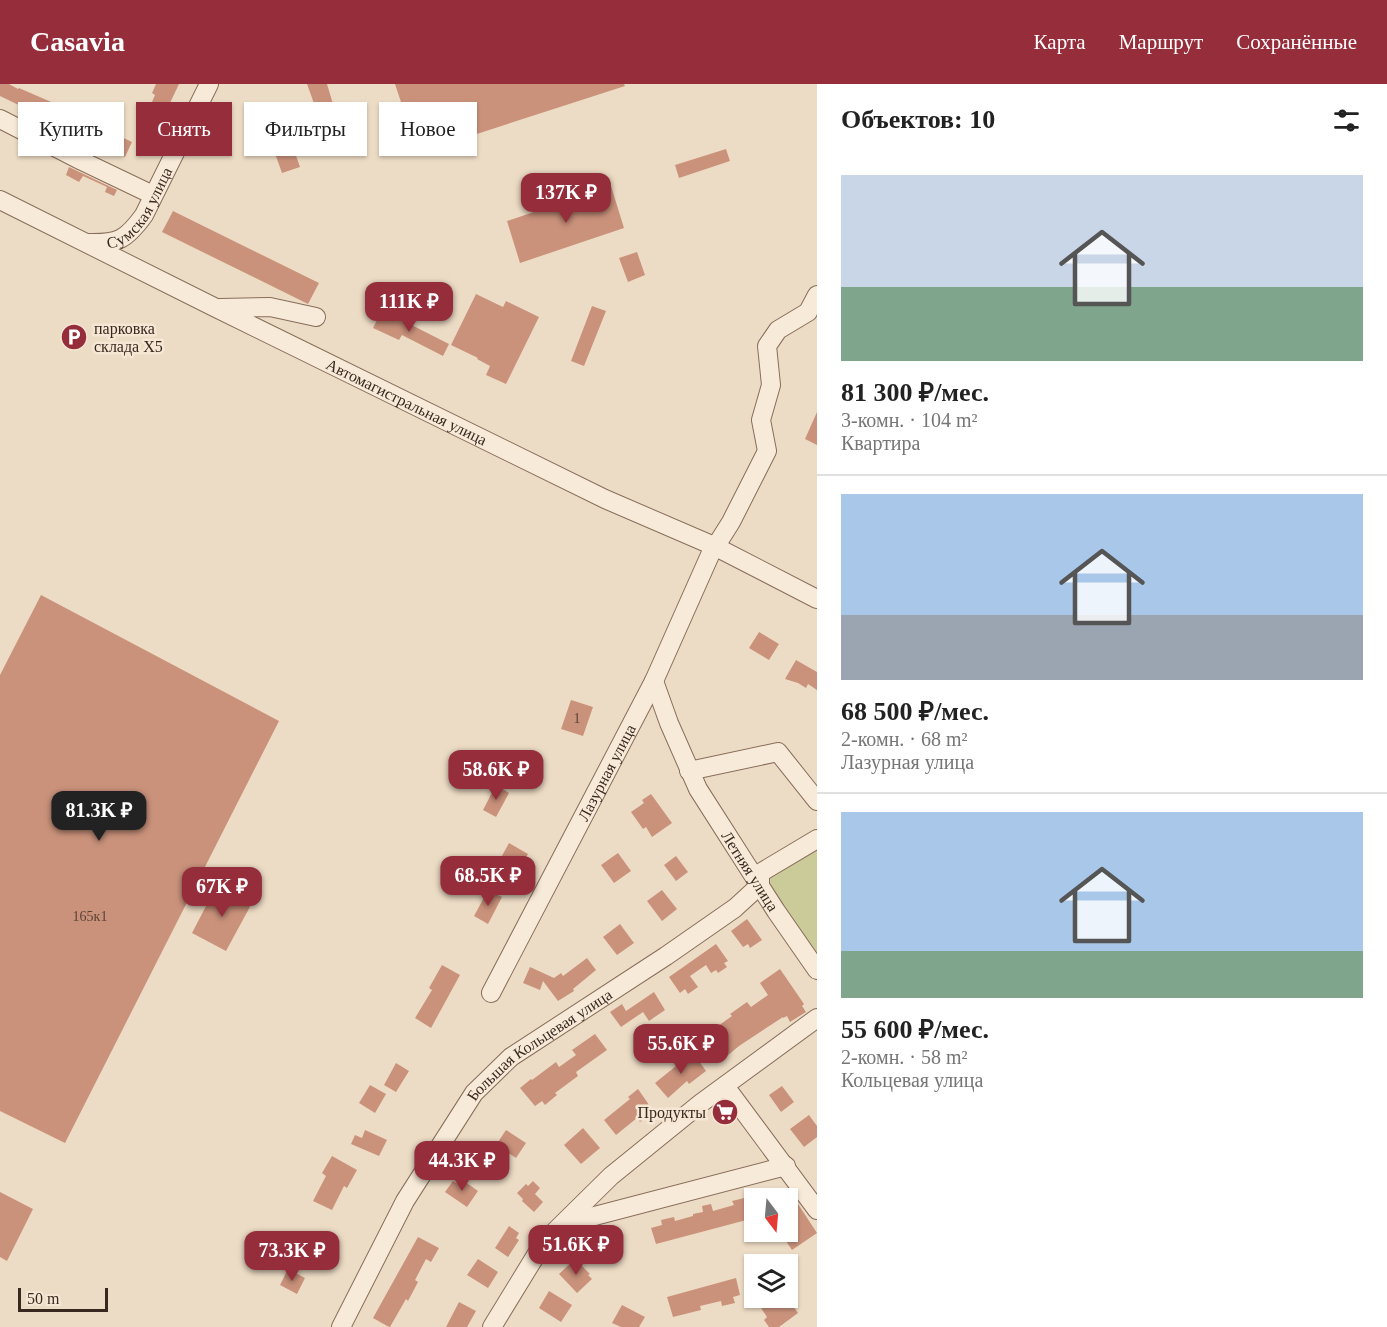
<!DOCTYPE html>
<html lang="ru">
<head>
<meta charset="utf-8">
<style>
  body { margin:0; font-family:"Times New Roman",serif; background:#f2f2f2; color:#222; height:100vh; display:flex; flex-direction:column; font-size:22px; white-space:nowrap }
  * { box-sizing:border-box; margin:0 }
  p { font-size:20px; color:#767676 }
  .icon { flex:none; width:33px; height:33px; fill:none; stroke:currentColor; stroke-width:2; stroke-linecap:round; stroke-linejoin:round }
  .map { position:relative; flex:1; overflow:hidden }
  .sheet { display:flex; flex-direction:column; background:#fff; width:570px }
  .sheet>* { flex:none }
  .hud { position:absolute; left:18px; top:18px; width:570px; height:54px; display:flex; gap:12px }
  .needle { width:39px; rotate:164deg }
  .tools { position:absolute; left:744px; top:1104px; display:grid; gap:12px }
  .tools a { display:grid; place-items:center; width:54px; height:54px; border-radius:0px; background:#fff; box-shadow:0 2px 4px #0004; font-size:30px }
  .scale { position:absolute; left:18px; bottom:15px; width:90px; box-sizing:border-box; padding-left:6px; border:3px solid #38281f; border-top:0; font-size:16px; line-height:21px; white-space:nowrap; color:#38281f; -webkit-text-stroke:4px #f5e7d4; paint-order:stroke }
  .price { position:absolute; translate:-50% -51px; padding:0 14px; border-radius:12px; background:#952d3b; color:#fff; font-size:20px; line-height:39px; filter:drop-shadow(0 2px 3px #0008) }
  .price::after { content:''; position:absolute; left:50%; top:36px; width:18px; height:14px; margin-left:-9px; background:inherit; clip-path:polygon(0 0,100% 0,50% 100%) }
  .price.active { background:#222; color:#fff }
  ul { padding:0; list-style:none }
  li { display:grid; align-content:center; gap:12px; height:318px; padding:0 24px }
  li+li { border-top:2px solid #e0e0e0 }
  li span { display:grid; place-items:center; height:186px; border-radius:0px; color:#555 }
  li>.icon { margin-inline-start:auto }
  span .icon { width:108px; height:108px; fill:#fffc; stroke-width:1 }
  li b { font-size:26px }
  h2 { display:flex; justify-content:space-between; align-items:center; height:72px; padding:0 24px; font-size:26px }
  .pill { padding:0 21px; border-radius:0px; background:#fff; box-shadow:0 2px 4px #0004; font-size:21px; line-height:54px }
  .pill.active { background:#952d3b; color:#fff }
  header { display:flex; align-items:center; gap:36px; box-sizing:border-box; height:84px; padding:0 30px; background:#952d3b; color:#fff }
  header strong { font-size:28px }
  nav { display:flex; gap:33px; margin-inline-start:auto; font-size:21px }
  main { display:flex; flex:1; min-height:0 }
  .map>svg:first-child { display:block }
  .green { fill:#cbca99 }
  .building { fill:#ca927b }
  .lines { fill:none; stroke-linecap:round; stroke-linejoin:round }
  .minor-casing { stroke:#876d5b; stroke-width:20 }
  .minor { stroke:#f8ead8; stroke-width:18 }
  .labels { text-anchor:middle; stroke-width:5; stroke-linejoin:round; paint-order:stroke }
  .number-label { font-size:14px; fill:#5c4236 }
  .street-label { font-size:16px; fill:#38281f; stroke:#f5e7d4 }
  .poi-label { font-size:16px; fill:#38281f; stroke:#f5e7d4; text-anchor:start }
</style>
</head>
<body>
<header>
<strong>Casavia</strong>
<nav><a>Карта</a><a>Маршрут</a><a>Сохранённые</a></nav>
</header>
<main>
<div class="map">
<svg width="817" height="1243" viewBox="0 0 817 1243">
  <rect width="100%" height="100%" fill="#eddcc5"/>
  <path class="green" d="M 817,753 L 817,875 L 755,787 Z"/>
  <path class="building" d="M 0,0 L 9,0 L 18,5 L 19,4 L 65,24 L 58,40 L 0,12 Z
    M 156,0 L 179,0 L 170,19 L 168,18 L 157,42 L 144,36 L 155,11 L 152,9 Z
    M 307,0 L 327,0 L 333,20 L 316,25 Z
    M 395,0 L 624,0 L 625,2 L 418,69 Z
    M 280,26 L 300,83 L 282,89 L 262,33 Z
    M 92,35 L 107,42 L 105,45 L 132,58 L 125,73 L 83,54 Z
    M 726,65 L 730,77 L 679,94 L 675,81 Z
    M 69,83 L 117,106 L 114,112 L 105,108 L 107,103 L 83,92 L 79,98 L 66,91 Z
    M 611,102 L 624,144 L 520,179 L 507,137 Z
    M 173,127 L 319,199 L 308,220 L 162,148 Z
    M 637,168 L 645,191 L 628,198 L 619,174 Z
    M 476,210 L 503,223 L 506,217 L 539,233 L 506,300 L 486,291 L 490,282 L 477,275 L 478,274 L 451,261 Z
    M 592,222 L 606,227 L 584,282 L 571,277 Z
    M 382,226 L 449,260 L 443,272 L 402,251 L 399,256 L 373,244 Z
    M 817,328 L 817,361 L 805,355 Z
    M 41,511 L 279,637 L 65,1059 L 0,1027 L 0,591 Z
    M 759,548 L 779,560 L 769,576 L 749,564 Z
    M 796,576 L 817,588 L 817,606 L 808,600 L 806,604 L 798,599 L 785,595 Z
    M 571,616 L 593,623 L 583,652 L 561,645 Z
    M 496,701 L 509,709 L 496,733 L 483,726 Z
    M 651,710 L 672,739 L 652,753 L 646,743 L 643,745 L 631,728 L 644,719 L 642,716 Z
    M 509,759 L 528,770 L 516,791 L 497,781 Z
    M 618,769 L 631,787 L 614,799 L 601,781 Z
    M 676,772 L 688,788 L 676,797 L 664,781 Z
    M 217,801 L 252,819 L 226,867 L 192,849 Z
    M 488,806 L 502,813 L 488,840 L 474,832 Z
    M 662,806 L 677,825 L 662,837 L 647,817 Z
    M 747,835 L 762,856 L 750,864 L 748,860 L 743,863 L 731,847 Z
    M 620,840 L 634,859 L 617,871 L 603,853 Z
    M 716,860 L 728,877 L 724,879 L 727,883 L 718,889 L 716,886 L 711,889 L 706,881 L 690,892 L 698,903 L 688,910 L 685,905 L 680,909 L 669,893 Z
    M 587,874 L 596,886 L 573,905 L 574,907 L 558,917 L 543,897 L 540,906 L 523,899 L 530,883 L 554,894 L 561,889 L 563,892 Z
    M 442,881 L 460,891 L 431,944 L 415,934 L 432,906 L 429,904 Z
    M 780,885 L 804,920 L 802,922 L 806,928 L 790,938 L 787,932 L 783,934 L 783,933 L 739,962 L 721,977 L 704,952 L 732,932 L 730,930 L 747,918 L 751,923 L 768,911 L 760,899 Z
    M 654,908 L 665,926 L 649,937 L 643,928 L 621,943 L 610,928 L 622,920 L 626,927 Z
    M 595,950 L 607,966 L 576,988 L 578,992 L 555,1009 L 557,1011 L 545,1021 L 542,1017 L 535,1022 L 520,1004 L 531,995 L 532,996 L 556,978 L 559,983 L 576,971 L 572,966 Z
    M 692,967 L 706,987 L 689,1000 L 687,997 L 668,1014 L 655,999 L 676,982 L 675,980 Z
    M 396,979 L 409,987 L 396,1008 L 384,1001 Z
    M 370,1001 L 386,1010 L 375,1029 L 359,1019 Z
    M 782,1002 L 794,1018 L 781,1028 L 769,1011 Z
    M 638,1005 L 654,1028 L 640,1038 L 637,1034 L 616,1051 L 604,1036 L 630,1015 L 628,1013 Z
    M 724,1019 L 733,1032 L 727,1037 L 717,1024 Z
    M 809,1031 L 817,1042 L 817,1053 L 804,1063 L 790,1045 Z
    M 583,1044 L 600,1064 L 581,1080 L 564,1061 Z
    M 365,1046 L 387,1056 L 379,1072 L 351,1060 L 355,1051 L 362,1054 Z
    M 506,1046 L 526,1059 L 516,1074 L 496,1061 Z
    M 332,1072 L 357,1086 L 347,1104 L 344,1102 L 332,1126 L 313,1117 L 326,1092 L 322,1089 Z
    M 461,1095 L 478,1107 L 467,1123 L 445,1108 L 453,1097 L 458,1100 Z
    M 533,1097 L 540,1104 L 535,1110 L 543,1118 L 534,1128 L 522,1117 L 523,1115 L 517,1109 L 526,1100 L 528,1102 Z
    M 0,1108 L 33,1125 L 7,1177 L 0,1173 Z
    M 744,1114 L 745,1119 L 752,1117 L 754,1125 L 754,1134 L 656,1160 L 651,1144 L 662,1141 L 661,1136 L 674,1133 L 675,1137 L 693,1132 L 693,1130 L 703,1128 L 702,1122 L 711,1120 L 713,1127 L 734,1121 L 732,1117 Z
    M 798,1120 L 817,1149 L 792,1166 L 780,1148 L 788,1148 L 788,1127 Z
    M 509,1142 L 519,1149 L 516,1154 L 519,1156 L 508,1173 L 495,1164 Z
    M 617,1149 L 622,1167 L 599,1173 L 594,1155 Z
    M 418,1153 L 439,1164 L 431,1178 L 426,1175 L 415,1196 L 418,1198 L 408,1217 L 406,1215 L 390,1243 L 389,1243 L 373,1234 Z
    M 478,1175 L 498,1188 L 488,1204 L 467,1191 Z
    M 575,1175 L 590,1190 L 588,1191 L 592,1195 L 577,1209 L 559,1190 Z
    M 288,1185 L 305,1194 L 297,1210 L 280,1201 Z
    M 736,1194 L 740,1211 L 733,1213 L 735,1219 L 722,1222 L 721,1217 L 700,1222 L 701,1226 L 673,1233 L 667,1213 Z
    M 549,1207 L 572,1221 L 561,1238 L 539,1224 Z
    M 775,1214 L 787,1214 L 798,1229 L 779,1243 L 769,1243 L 764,1236 L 767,1233 L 761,1224 Z
    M 459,1218 L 476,1227 L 467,1243 L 446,1243 Z
    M 622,1221 L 645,1233 L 639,1243 L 621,1243 L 612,1239 Z"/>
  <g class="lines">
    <defs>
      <g id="minor">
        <path d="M 0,35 L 82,77 L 153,111"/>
        <path id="s1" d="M 0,116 L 216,224 L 605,415 L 714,462 L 817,515"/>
        <path id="s2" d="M 87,159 C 118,160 126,156 144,131 L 209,0"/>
        <path d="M 220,224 L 270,223 L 316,233"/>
        <path id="s3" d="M 654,597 L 669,639 L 698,705 L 776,827 L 817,886"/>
        <path d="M 689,687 L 778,668 L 817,717"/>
        <path id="s4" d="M 491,909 L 654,597 L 714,462 L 719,457 L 731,438 L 767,367 L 761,336 L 771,301 L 767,262 L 778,246 L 808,228 L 817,211"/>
        <path d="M 725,1002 L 817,1126"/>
        <path d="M 564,1140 L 786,1082"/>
        <path id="s5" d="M 341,1243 L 405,1117 L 474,1009 L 511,973 L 666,872 L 735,824 L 760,801 L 760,789 L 817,755"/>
        <path d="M 492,1243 L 544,1158 L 611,1092 L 701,1019 L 817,934"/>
      </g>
    </defs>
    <use href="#minor" class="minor-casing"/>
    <use href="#minor" class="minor"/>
  </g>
  <defs>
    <symbol id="parking-disc" viewBox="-11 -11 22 22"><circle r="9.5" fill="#952d3b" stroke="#f5e7d4"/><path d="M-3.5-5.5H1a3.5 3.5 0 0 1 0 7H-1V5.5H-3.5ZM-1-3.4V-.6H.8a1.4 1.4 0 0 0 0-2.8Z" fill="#fff"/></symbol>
    <symbol id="supermarket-disc" viewBox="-11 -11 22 22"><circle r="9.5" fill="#952d3b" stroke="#f5e7d4"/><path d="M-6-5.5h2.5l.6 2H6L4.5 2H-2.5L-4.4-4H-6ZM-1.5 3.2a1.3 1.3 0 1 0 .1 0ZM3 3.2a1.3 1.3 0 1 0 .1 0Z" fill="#fff"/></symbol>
  </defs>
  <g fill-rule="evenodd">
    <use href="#parking-disc" x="59" y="238" width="30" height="30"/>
    <use href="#supermarket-disc" x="710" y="1013" width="30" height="30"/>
  </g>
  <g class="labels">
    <g class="number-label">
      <text x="577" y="639">1</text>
      <text x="90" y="837">165к1</text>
    </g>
    <g class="street-label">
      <text dy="6" stroke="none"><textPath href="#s2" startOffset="70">Сумская улица</textPath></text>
      <text dy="6" stroke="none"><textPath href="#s1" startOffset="454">Автомагистральная улица</textPath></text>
      <text dy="6" stroke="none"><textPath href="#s4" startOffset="249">Лазурная улица</textPath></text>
      <text dy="6" stroke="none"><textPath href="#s3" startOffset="214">Летняя улица</textPath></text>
      <text dy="6" stroke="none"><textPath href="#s5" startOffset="351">Большая Кольцевая улица</textPath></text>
    </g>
    <g class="poi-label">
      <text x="94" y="250">парковка<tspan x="94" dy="18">склада X5</tspan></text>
      <text x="706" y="1034" text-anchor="end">Продукты</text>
    </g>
  </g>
</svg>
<div class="tools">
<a><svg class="needle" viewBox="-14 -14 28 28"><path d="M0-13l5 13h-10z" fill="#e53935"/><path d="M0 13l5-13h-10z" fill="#767676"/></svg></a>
<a><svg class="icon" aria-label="layers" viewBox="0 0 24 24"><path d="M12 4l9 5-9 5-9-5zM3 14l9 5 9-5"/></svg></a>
</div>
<div class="scale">50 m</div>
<b class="price" style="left:566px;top:140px">137K ₽</b>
<b class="price" style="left:409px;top:249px">111K ₽</b>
<b class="price" style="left:496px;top:717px">58.6K ₽</b>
<b class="price active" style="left:99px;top:758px">81.3K ₽</b>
<b class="price" style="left:488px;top:823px">68.5K ₽</b>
<b class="price" style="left:222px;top:834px">67K ₽</b>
<b class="price" style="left:681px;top:991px">55.6K ₽</b>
<b class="price" style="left:462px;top:1108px">44.3K ₽</b>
<b class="price" style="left:576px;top:1192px">51.6K ₽</b>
<b class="price" style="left:292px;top:1198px">73.3K ₽</b>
<div class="hud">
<a class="pill">Купить</a>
<a class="pill active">Снять</a>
<a class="pill">Фильтры</a>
<a class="pill">Новое</a>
</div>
</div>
<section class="sheet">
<h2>Объектов: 10<svg class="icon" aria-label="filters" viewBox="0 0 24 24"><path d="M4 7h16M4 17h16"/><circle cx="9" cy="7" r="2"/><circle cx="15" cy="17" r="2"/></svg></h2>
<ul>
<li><span style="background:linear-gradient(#c9d6e8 60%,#7fa58c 0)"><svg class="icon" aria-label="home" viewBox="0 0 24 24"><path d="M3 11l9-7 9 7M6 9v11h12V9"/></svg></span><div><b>81 300 ₽/мес.</b><p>3-комн. · 104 m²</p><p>Квартира</p></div></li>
<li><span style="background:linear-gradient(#a9c7e8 65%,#9aa5b1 0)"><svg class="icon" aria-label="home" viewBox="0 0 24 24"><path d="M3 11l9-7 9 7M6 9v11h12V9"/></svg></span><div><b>68 500 ₽/мес.</b><p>2-комн. · 68 m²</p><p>Лазурная улица</p></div></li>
<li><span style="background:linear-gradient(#a9c7e8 75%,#7fa58c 0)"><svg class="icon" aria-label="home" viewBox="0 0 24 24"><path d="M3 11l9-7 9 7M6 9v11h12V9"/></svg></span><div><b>55 600 ₽/мес.</b><p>2-комн. · 58 m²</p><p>Кольцевая улица</p></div></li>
</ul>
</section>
</main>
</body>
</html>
